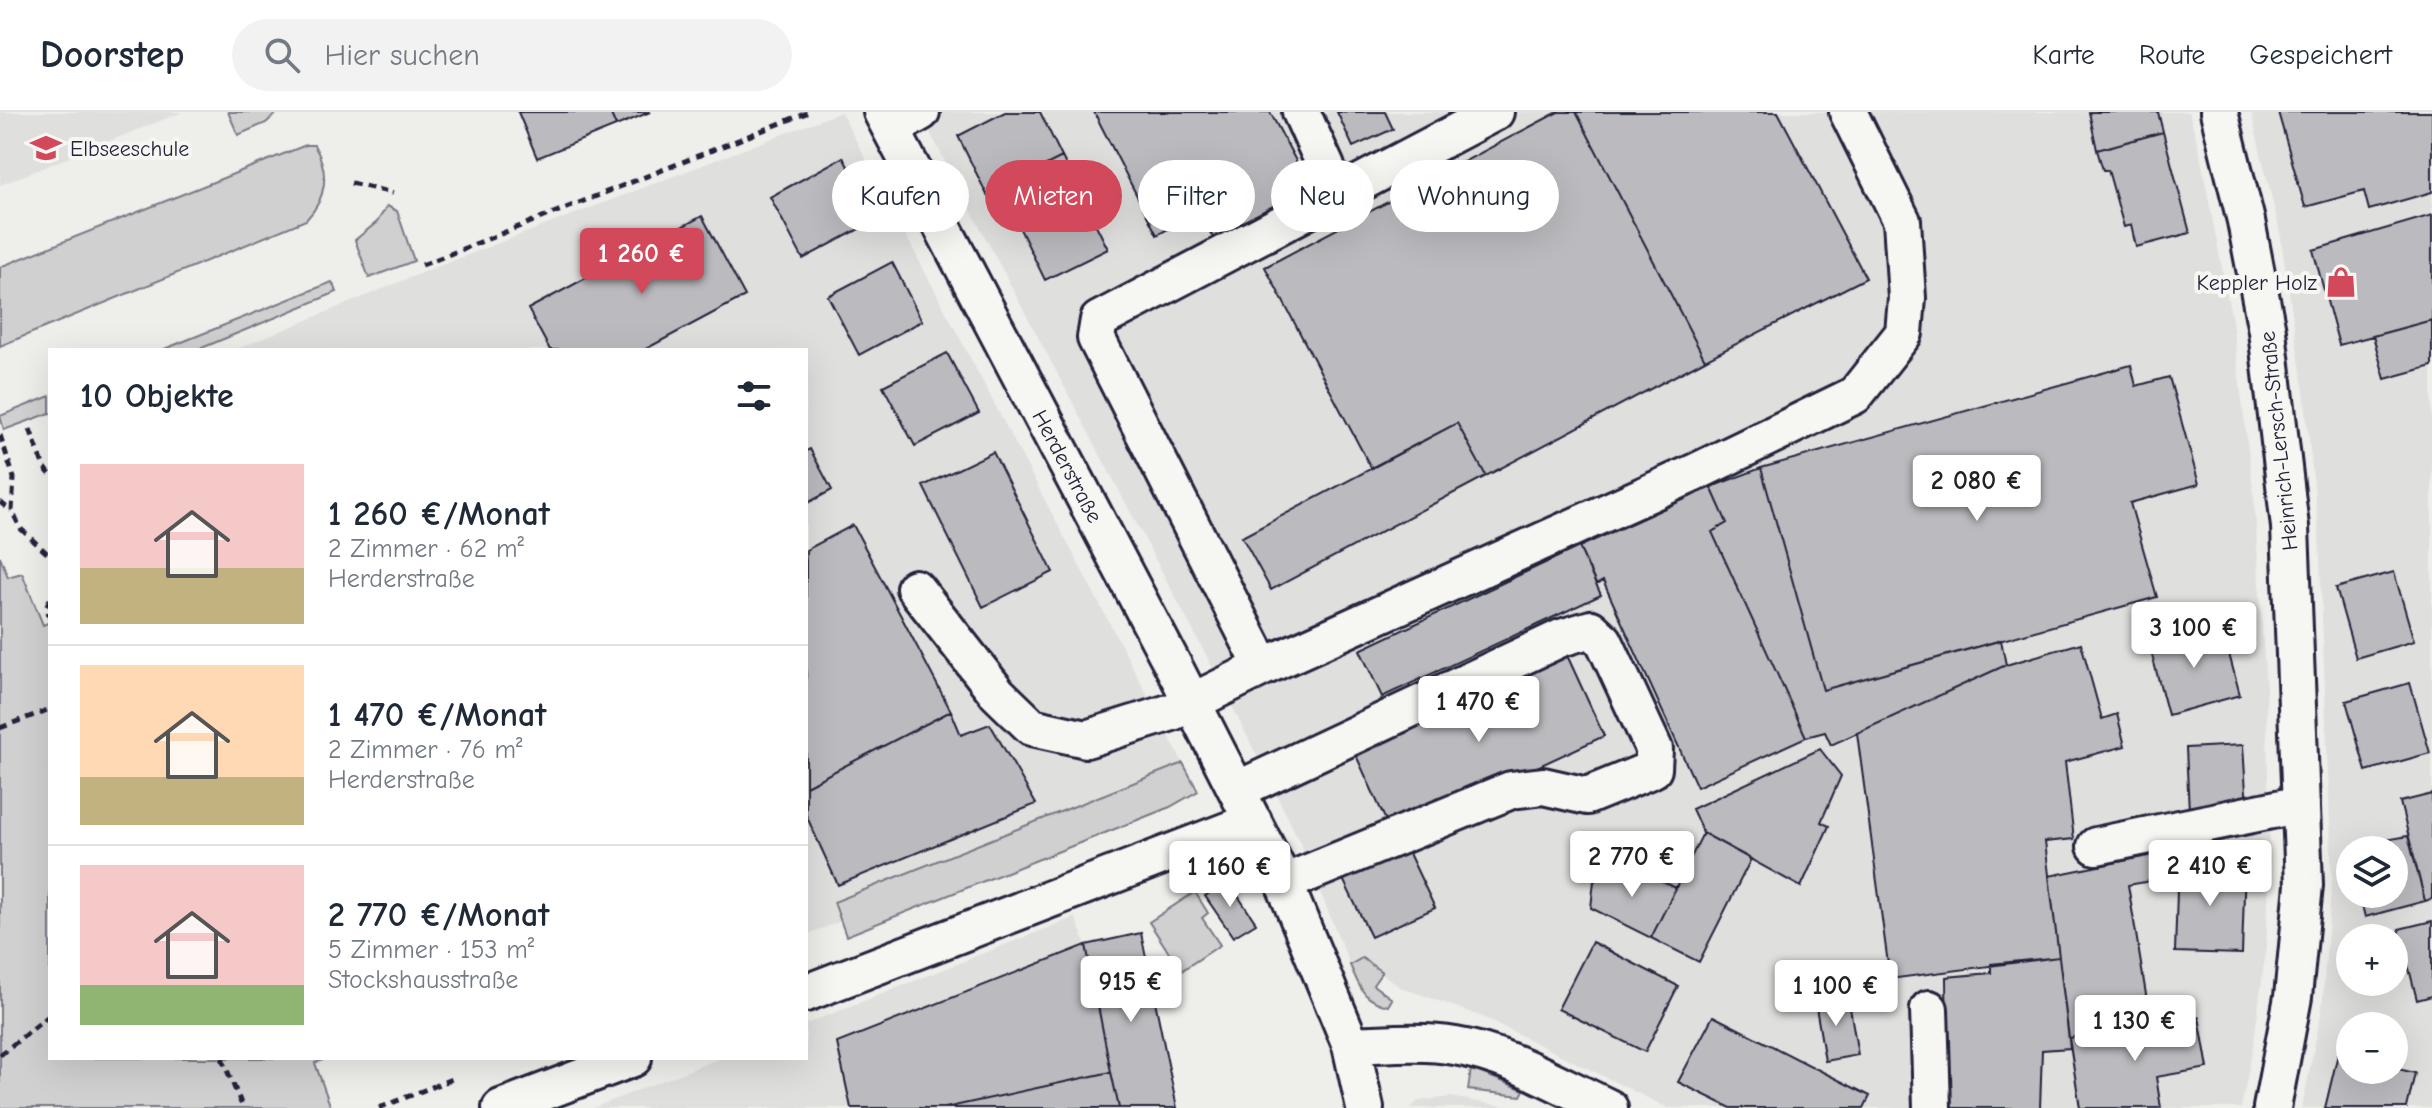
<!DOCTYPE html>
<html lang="de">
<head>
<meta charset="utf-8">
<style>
  body { margin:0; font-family:"Comic Neue",sans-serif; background:#f2f2f3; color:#1f2937; height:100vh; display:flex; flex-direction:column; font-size:30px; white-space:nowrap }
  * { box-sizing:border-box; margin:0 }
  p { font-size:26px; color:#747a83 }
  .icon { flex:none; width:44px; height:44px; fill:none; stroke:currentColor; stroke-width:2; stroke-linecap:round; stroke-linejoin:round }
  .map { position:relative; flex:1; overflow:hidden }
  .drawer { position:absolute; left:48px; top:236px; width:760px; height:712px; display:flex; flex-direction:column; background:#fff; border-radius:0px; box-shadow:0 8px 32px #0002 }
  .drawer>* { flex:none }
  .hud { position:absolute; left:832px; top:48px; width:760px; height:72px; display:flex; gap:16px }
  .tools { position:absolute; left:2336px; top:724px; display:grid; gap:16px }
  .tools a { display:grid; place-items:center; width:72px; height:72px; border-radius:50%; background:#fff; box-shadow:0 8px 32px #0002; font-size:40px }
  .price { position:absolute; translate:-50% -68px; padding:0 18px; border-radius:8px; background:#fff; color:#222; font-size:26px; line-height:52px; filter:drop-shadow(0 2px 4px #0008) }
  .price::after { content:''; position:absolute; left:50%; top:48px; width:24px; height:18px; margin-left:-12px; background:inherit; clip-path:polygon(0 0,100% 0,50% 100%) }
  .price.selected { background:#d1495b; color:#fff }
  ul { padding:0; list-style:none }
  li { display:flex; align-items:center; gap:24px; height:200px; padding:0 32px }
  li+li { border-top:2px solid #e0e1e3 }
  li span { display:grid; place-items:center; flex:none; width:224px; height:160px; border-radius:0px; color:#555 }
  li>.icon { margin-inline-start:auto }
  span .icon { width:96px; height:96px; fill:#fffc; stroke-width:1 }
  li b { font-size:34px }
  h2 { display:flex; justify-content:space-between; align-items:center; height:96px; padding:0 32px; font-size:34px }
  .tag { padding:0 28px; border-radius:36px; background:#fff; box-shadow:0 8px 32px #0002; font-size:28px; line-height:72px }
  .tag.selected { background:#d1495b; color:#fff }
  header { display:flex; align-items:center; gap:48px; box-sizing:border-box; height:112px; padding:0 40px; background:#fff; border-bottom:2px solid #e0e1e3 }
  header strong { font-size:38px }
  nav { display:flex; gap:44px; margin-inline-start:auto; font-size:28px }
  .search { width:560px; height:72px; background:#f2f2f3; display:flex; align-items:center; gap:20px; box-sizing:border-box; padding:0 28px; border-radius:44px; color:#747a83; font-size:30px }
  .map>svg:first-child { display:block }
  .built { fill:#dfdfde; fill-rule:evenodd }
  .green { fill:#d0d0d1; stroke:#797986; stroke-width:2 }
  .building { fill:#bbbbbf; stroke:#22223b; stroke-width:2 }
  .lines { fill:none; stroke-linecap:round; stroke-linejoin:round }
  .minor-casing { stroke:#22223b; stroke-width:42 }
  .path { stroke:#22223b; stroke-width:5; stroke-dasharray:8 6; stroke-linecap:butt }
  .minor { stroke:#f6f6f2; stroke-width:36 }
  .labels { text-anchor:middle; stroke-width:8; stroke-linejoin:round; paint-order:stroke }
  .poi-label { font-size:22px; fill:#22223b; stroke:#f6f6f2; text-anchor:start }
  .street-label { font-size:22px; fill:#22223b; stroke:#f6f6f2 }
</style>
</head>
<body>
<header>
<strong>Doorstep</strong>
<div class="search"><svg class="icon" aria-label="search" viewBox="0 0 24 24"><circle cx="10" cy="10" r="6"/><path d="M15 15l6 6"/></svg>Hier suchen</div>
<nav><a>Karte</a><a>Route</a><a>Gespeichert</a></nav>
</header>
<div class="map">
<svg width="2432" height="996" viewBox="0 0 2432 996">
  <rect width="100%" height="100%" fill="#eeeeeb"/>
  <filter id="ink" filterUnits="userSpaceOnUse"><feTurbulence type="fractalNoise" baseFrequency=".0125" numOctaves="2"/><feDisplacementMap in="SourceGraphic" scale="16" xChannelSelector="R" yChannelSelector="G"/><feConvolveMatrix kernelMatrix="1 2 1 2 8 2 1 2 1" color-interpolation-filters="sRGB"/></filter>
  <g filter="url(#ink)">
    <path class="built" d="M 0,0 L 182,0 L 0,73 Z
      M 841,0 L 1183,651 L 834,790 L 841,809 L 806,823 L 806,238 L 235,238 L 431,157 Z
      M 919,0 L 2189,0 L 2199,37 L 2232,208 L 2254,385 L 2266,577 L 2270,752 L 2266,836 L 2254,930 L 2241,996 L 1668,996 L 1483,905 L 1400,875 L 1362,847 L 1350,853 L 1298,726 L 1215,560 Z
      M 2251,0 L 2432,0 L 2432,996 L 2302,996 L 2322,896 L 2332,767 L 2319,422 L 2304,280 L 2280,120 ZM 2350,738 L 2394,738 L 2394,782 L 2350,782 ZM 2350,826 L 2394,826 L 2394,870 L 2350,870 ZM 2350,914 L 2394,914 L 2394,958 L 2350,958 Z
      M 1075,805 L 1086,833 L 1120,996 L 593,996 L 720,946 L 806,946 L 806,912 Z
      M 1450,985 L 1502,994 L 1515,996 L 1411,996 L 1418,989 Z"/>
    <path class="green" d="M 228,0 L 278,0 L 266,11 L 238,23 Z
      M 306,33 L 314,33 C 330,60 327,86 306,108 L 0,234 L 0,155 Z
      M 387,94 L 397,99 L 414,149 L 369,166 L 355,128 L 377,110 Z
      M 332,170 L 337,180 L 197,238 L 162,238 Z
      M 50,284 L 50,301 L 4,318 L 0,304 Z
      M 0,444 L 8,465 L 22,461 L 43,513 L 50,510 L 50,946 L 327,946 L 315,951 L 331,996 L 0,996 Z
      M 1183,651 L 1198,679 L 1170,695 L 846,824 L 834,790 Z
      M 1195,780 L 1208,801 L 1202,806 L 1220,833 L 1181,859 L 1149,810 Z
      M 1362,846 L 1382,860 L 1373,873 L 1392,887 L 1388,894 C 1362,888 1360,875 1350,853 Z
      M 1471,957 L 1524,978 L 1521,984 L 1468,978 Z"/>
    <path class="building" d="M 518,0 L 610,0 L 616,14 L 537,46 Z
      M 610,0 L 650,0 L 616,14 Z
      M 1005,0 L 1040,0 L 1062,45 L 987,83 L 958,24 Z
      M 1094,0 L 1270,0 L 1313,81 L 1215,130 L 1200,100 L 1157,123 Z
      M 1337,0 L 1385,0 L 1393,17 L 1353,35 Z
      M 1558,0 L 1576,0 L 1705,248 L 1486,364 L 1457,311 L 1371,356 L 1265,155 Z
      M 1576,0 L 1778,0 L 1866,166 L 1705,248 Z
      M 2089,0 L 2158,0 L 2163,20 L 2097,38 Z
      M 2278,0 L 2432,0 L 2432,80 L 2369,98 L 2364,79 L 2305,95 Z
      M 2163,20 L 2190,121 L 2136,135 L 2131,113 L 2124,115 L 2108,58 L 2103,58 L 2097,38 Z
      M 843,45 L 876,108 L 803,147 L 770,85 Z
      M 1062,45 L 1108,137 L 1045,168 L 1000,76 Z
      M 2432,103 L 2432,208 L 2339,233 L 2313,138 Z
      M 702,104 L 745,184 L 644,238 L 550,238 L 528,197 Z
      M 892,150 L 922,209 L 859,243 L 828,184 Z
      M 2432,208 L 2432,254 L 2385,267 L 2373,224 Z
      M 947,241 L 979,301 L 915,334 L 883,274 Z
      M 2131,253 L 2136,274 L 2169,265 L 2199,372 L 2130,391 L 2157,485 L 1823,578 L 1761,356 Z
      M 1457,311 L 1486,364 L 1271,478 L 1242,425 Z
      M 810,337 L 832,378 L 806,392 L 806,339 Z
      M 993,340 L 1053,460 L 983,495 L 923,374 Z
      M 1761,356 L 1823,578 L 2001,528 L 2006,553 L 1831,633 L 1825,620 L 1806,625 L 1712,420 L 1727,411 L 1711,375 Z
      M 1711,375 L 1727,411 L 1712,420 L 1806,625 L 1697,675 L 1603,469 L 1596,473 L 1579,435 Z
      M 853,413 L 951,599 L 806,674 L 806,438 Z
      M 1579,435 L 1601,483 L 1382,585 L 1360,538 Z
      M 2394,460 L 2414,529 L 2356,546 L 2336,476 Z
      M 2221,512 L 2240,583 L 2168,603 L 2149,532 Z
      M 2081,531 L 2102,607 L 2117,602 L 2125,634 L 2065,650 L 2074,727 L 2045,730 L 2059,845 L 1890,867 L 1857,621 L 2006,553 Z
      M 1566,541 L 1604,624 L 1392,722 L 1354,639 Z
      M 2410,571 L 2430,641 L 2366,659 L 2346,589 Z
      M 951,599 L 961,623 L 990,612 L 1036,692 L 838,773 L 806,703 L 806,674 Z
      M 2243,633 L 2247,696 L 2189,699 L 2186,636 Z
      M 1820,637 L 1841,664 L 1821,710 L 1829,714 L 1801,775 L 1703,721 L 1692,697 Z
      M 2432,682 L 2432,787 L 2425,789 L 2400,690 Z
      M 1703,721 L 1751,747 L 1699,850 L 1651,826 Z
      M 2408,724 L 2425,789 L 2365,805 L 2359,782 L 2394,782 L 2394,738 L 2358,738 L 2357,733 Z
      M 1405,733 L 1435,796 L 1371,825 L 1341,763 Z
      M 2158,742 L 2162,767 L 2128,773 L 2151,913 L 2069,926 L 2049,764 Z
      M 2178,749 L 2245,751 L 2242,842 L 2175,840 Z
      M 1629,753 L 1676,776 L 1651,826 L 1591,796 L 1594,769 Z
      M 1228,769 L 1256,811 L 1233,825 L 1205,784 Z
      M 2432,809 L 2432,884 L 2417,888 L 2399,817 Z
      M 1141,821 L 1177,996 L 1119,996 L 1111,960 L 1086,833 Z
      M 1592,830 L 1678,874 L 1645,940 L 1558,897 Z
      M 1086,833 L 1111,960 L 945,996 L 851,996 L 837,931 Z
      M 2059,845 L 2070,936 L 2042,938 L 2040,996 L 1948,996 L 1946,865 L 1991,861 L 1991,852 Z
      M 1848,884 L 1858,943 L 1825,949 L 1815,889 Z
      M 1713,904 L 1870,984 L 1864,996 L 1731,996 L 1678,970 Z
      M 2199,905 L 2208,956 L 2156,965 L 2161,996 L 2080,996 L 2069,926 Z
      M 2338,942 L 2350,945 L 2350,958 L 2394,958 L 2394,956 L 2415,961 L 2407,996 L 2325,996 Z
      M 1111,960 L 1119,996 L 945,996 Z"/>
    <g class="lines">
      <defs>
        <path id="minor" d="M 882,0 L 1177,561 L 1284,771 L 1351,933 L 1365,996
          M 1301,0 L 1326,55
          M 2219,0 L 2246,109 L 2267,219 L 2290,415 L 2304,773 L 2293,885 L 2272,996
          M 891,17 L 921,0
          M 915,476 L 998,582 L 1032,615 L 1086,627 L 1172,600 L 1263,555 L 1694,361 L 1855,283 L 1904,221 L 1907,186 L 1902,109 L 1848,0
          M 1263,555 L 1096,226 L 1099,208 L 1495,0
          M 1237,678 L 1561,526 L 1591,517 L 1604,529 L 1654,637 L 1653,657 L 1587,684 L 1543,674 L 1511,678 L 1284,771
          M 2096,734 L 2301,692
          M 806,881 L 1253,709
          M 1929,897 L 1932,996
          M 1351,933 C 1385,932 1421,928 1455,934 C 1510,943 1559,973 1609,996
          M 501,996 L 633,946"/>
      </defs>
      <use href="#minor" class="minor-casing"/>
      <path class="path" d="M 351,71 L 393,81
        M 422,153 L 809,0
        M 30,317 L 44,355 L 50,362
        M 0,323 L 14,366 L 12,399 L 21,417 L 50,444
        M 0,390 L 11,399
        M 50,487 L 46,495 L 50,506
        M 0,616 L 50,597
        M 0,943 L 50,903
        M 222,946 L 243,996
        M 379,996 L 457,965"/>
      <use href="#minor" class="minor"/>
    </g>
  </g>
  <defs>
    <symbol id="school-bare" viewBox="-9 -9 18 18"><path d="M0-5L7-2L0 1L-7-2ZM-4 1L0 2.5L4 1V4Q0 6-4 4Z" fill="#d1495b" stroke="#f6f6f2" stroke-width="2.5" paint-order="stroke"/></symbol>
    <symbol id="shop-bare" viewBox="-9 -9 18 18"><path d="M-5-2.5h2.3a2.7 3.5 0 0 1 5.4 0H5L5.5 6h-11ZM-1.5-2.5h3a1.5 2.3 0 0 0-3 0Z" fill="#d1495b" stroke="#f6f6f2" stroke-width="2.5" paint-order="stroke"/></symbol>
  </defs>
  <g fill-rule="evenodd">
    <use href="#school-bare" x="24" y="14" width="44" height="44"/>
    <use href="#shop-bare" x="2319" y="148" width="44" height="44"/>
  </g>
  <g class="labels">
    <g class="poi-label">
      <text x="70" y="44">Elbseeschule</text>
      <text x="2317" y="178" text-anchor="end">Keppler Holz</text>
    </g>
    <g class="street-label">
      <text transform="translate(2278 329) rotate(-96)" y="8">Heinrich-Lersch-Straße</text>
      <text transform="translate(1068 354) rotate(62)" y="8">Herderstraße</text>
    </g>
  </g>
</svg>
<div class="tools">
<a><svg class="icon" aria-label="layers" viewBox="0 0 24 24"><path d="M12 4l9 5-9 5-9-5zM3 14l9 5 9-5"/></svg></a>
<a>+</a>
<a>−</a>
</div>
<b class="price selected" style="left:642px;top:184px">1 260 €</b>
<b class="price" style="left:1977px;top:411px">2 080 €</b>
<b class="price" style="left:2194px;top:558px">3 100 €</b>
<b class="price" style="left:1479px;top:632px">1 470 €</b>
<b class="price" style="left:1632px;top:787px">2 770 €</b>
<b class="price" style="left:2210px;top:796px">2 410 €</b>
<b class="price" style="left:1230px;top:797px">1 160 €</b>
<b class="price" style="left:1131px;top:912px">915 €</b>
<b class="price" style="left:1836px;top:916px">1 100 €</b>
<b class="price" style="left:2135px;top:951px">1 130 €</b>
<div class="hud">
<a class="tag">Kaufen</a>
<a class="tag selected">Mieten</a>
<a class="tag">Filter</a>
<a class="tag">Neu</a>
<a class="tag">Wohnung</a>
</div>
<section class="drawer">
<h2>10 Objekte<svg class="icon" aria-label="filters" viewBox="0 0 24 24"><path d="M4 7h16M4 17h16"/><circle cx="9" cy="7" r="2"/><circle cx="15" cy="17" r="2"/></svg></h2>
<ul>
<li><span style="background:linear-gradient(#f6c9c9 65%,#c2b280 0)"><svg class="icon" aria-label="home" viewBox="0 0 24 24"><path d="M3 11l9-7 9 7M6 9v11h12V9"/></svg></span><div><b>1 260 €/Monat</b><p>2 Zimmer · 62 m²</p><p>Herderstraße</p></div></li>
<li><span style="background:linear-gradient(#ffd9b3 70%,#c2b280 0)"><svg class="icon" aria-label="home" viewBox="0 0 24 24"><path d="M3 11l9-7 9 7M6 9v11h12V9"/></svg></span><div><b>1 470 €/Monat</b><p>2 Zimmer · 76 m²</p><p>Herderstraße</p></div></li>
<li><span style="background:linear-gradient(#f6c9c9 75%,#8fb573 0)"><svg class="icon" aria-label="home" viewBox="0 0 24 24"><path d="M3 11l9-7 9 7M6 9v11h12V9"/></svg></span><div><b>2 770 €/Monat</b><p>5 Zimmer · 153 m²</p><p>Stockshausstraße</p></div></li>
</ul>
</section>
</div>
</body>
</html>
